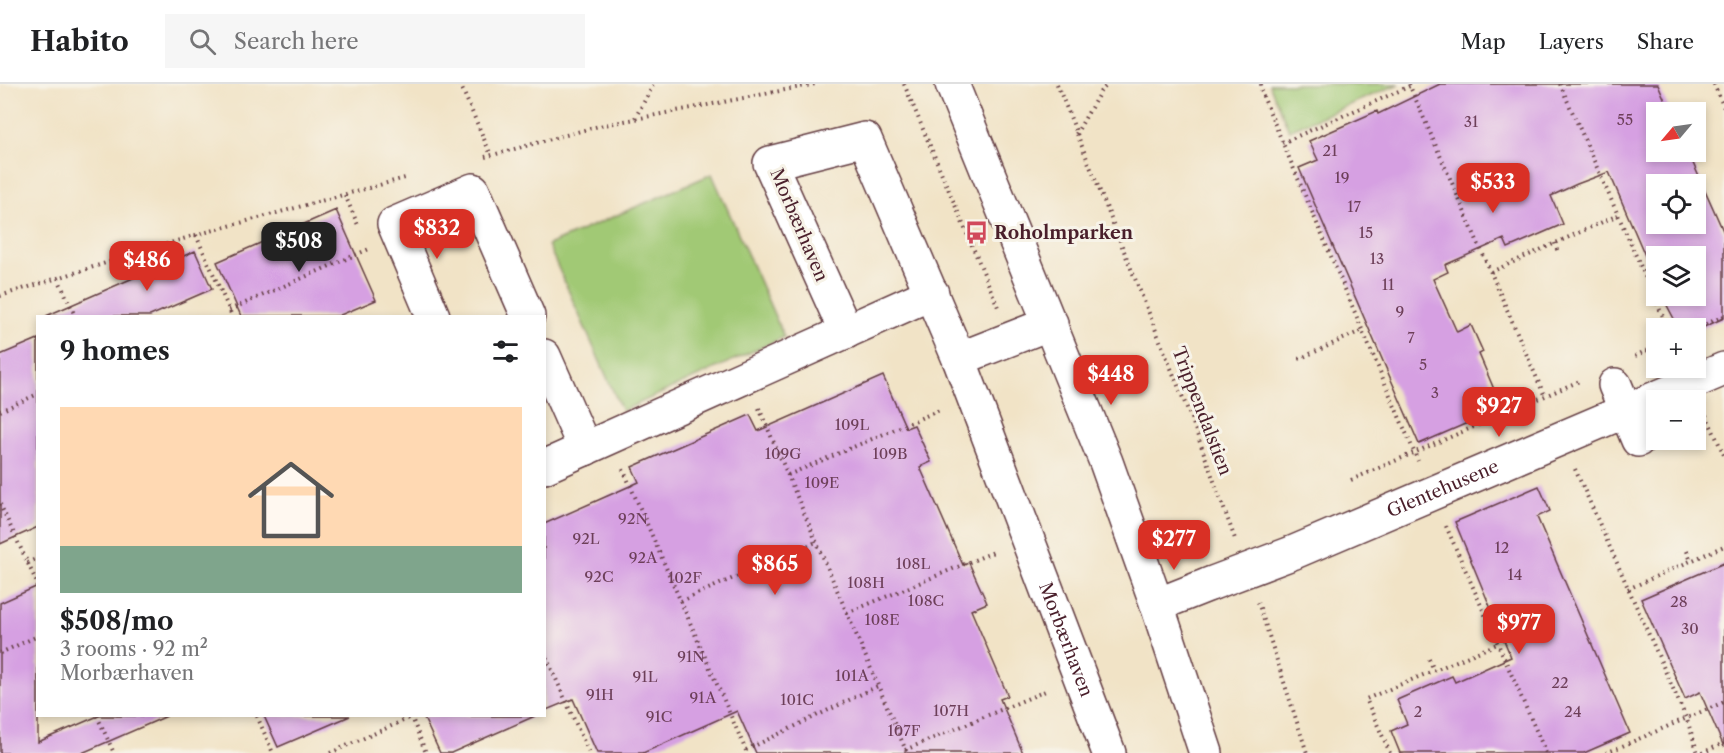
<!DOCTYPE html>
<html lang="en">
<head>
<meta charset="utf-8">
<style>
  body { margin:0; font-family:"Libre Caslon Text",serif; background:#f6f6f6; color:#202124; height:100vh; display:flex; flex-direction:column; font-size:22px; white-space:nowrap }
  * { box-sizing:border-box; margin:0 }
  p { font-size:20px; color:#757577 }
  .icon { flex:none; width:33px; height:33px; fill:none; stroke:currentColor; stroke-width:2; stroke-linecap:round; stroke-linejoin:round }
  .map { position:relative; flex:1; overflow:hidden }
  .side { position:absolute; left:36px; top:231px; width:510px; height:402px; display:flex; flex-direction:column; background:#fff; border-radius:0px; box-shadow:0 3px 9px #0003 }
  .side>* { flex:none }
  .needle { width:39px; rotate:241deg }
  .fabs { position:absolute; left:1646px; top:18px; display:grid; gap:12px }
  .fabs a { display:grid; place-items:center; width:60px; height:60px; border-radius:0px; background:#fff; box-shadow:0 3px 9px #0003; font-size:30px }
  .price { position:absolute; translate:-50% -51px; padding:0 14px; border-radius:12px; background:#d93025; color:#fff; font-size:20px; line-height:39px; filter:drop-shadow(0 2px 3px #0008) }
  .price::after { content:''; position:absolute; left:50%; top:36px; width:18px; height:14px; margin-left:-9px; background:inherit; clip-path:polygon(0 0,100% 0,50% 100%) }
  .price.selected { background:#222; color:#fff }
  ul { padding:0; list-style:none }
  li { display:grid; align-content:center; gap:12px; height:318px; padding:0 24px }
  li span { display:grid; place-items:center; height:186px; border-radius:0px; color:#555 }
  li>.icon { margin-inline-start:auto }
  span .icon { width:108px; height:108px; fill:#fffc; stroke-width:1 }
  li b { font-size:26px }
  h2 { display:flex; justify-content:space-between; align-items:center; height:72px; padding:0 24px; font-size:26px }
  header { display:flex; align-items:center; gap:36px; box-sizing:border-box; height:84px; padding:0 30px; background:#fff; border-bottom:2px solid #e0e0e0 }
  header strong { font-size:28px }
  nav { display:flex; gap:33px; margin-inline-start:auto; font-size:21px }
  .search { width:420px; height:54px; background:#f6f6f6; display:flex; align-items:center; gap:15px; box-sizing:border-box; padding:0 21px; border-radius:0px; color:#757577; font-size:22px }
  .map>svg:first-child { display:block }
  .green { fill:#a1c975; stroke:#767450; stroke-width:1.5 }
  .building { fill:#d6a0e2; fill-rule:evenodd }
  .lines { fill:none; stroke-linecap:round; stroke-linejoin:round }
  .minor-casing { stroke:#633c42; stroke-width:36 }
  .path { stroke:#633c42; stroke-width:4; stroke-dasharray:1.5 4.5; stroke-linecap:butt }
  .minor { stroke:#fff; stroke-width:33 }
  .minor-bridge-casing { stroke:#633c42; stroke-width:36; stroke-linecap:butt }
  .minor-bridge { stroke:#fff; stroke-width:33 }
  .labels { text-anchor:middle; stroke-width:6; stroke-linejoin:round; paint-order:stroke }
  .number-label { font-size:15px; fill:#6d3f59 }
  .street-label { font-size:18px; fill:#4a1f2b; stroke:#f7f3e8 }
  .poi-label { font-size:18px; font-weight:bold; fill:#4a1f2b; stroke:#f7f3e8; text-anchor:start }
</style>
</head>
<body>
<header>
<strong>Habito</strong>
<div class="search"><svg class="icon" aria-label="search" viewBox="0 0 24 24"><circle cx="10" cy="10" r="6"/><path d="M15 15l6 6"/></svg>Search here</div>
<nav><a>Map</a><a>Layers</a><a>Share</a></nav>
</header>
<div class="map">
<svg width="1724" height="669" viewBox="0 0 1724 669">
  <rect width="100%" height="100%" fill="#f7f3e8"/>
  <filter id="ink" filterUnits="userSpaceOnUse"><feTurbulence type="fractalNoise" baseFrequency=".0167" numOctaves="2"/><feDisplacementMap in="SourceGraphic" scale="12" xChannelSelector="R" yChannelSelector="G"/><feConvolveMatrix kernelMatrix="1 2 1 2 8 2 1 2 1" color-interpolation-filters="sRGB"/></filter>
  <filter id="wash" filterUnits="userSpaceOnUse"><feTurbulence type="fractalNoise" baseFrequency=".008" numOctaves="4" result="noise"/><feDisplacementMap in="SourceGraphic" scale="24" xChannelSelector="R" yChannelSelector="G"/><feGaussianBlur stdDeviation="1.35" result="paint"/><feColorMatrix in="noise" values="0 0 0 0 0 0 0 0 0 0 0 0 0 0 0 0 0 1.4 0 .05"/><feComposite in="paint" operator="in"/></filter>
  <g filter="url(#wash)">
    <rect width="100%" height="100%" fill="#f1e3c6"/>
    <path class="green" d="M 1269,0 L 1399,0 L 1289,46 Z
      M 712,90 L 784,253 L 622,327 L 548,161 Z"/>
    <g id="blocks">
      <path class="building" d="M 1440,0 L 1658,0 L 1670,28 L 1656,28 L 1656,68 L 1688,68 L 1724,149 L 1724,234 L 1695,247 L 1695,244 L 1679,244 L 1662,212 L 1695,212 L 1695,172 L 1656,172 L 1656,197 L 1609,88 L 1577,100 L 1551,112 L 1563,140 L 1508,164 L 1504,155 L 1445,181 L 1448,188 L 1433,195 L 1457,248 L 1471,241 L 1483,268 L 1479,270 L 1502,324 L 1419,360 L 1299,84 L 1318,76 L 1309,57 L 1377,27 L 1378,30 ZM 1656,100 L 1695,100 L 1695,140 L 1656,140 Z
        M 336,126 L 376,216 L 338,232 L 241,232 L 217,178 Z
        M 195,167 L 212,205 L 150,232 L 46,232 Z
        M 38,255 L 38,443 L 0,460 L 0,271 Z
        M 883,292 L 906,344 L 914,341 L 931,378 L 920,383 L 963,481 L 969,479 L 987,519 L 971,526 L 1008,612 L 1000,615 L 1023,669 L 756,669 L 737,627 L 643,669 L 597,669 L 573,615 L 544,627 L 544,440 L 639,398 L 632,383 L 750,331 L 758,347 Z
        M 1539,402 L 1550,427 L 1537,433 L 1630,649 L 1584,669 L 1400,669 L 1391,647 L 1407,640 L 1397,616 L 1452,592 L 1455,598 L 1511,573 L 1455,438 Z
        M 1724,479 L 1724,663 L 1700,608 L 1685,615 L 1641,515 Z
        M 38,502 L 38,658 L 98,632 L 167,632 L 82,669 L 0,669 L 0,519 Z
        M 264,632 L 350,632 L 278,663 Z
        M 423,632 L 535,632 L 451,669 L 440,669 Z"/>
    </g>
  </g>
  <g filter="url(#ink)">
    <use href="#blocks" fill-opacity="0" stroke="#633c42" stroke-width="1.5"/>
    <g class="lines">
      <defs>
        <g id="minor">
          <path d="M 952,0 L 1106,378 L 1157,521 L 1206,669"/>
          <path d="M 433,232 L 394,140 L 473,106 L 528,232"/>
          <path id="s1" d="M 1051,239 L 959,275 L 1109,669"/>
          <path d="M 846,248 L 770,79 L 865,55 L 959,275"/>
          <path d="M 544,272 L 585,365"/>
          <path d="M 1615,301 L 1638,356"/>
          <path d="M 544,383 L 932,209"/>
          <path id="s2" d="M 1292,469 L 1724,285"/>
          <path d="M 1157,521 L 1210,500"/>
        </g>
      </defs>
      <use href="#minor" class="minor-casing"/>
      <path class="path" d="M 460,0 L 491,71
        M 904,0 L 998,223
        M 1057,0 L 1193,339 L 1235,455
        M 1261,0 L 1262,10 L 1418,377
        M 1409,0 L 1545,313
        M 1560,0 L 1668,244
        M 1714,0 L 1724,24
        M 635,34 L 654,0
        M 1076,50 L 1100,8 L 1108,0
        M 1282,59 L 1410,2
        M 485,73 L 599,42 L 816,0
        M 345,111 L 358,141
        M 196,151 L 232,232
        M 1555,159 L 1558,169
        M 1491,188 L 1618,131
        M 58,194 L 75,232
        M 0,212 L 196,151 L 405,94
        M 229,226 L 369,165
        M 1695,245 L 1724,232
        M 1635,272 L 1656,262
        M 1299,275 L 1363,246
        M 759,324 L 907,669
        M 0,327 L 38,310
        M 1706,331 L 1724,371
        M 623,385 L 747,669
        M 1575,385 L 1687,636 L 1698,669
        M 788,391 L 942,325
        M 1351,396 L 1582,296
        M 0,420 L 38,501
        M 1446,442 L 1546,669
        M 1687,467 L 1691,477
        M 27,479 L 38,474
        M 1628,505 L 1724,462
        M 681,517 L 816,458
        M 1258,518 L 1307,669
        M 847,529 L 996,467
        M 544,568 L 589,669
        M 0,569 L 38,552
        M 1429,575 L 1434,586
        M 97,632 L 114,669
        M 257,632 L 273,669
        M 411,632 L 426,669
        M 746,666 L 878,602
        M 905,666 L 1048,606
        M 330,669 L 414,632
        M 1390,669 L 1366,615 L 1497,560
        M 1606,669 L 1724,618
        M 1702,669 L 1724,659"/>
      <use href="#minor" class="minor"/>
      <defs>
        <path id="minor-bridge" d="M 1210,500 L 1292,469"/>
      </defs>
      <use href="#minor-bridge" class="minor-bridge-casing"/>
      <use href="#minor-bridge" class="minor-bridge"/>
    </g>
  </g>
  <defs>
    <symbol id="bus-bare" viewBox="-9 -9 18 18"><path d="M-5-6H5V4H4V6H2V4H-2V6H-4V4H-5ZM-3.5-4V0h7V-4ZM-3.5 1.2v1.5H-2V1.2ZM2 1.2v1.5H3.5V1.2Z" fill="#d1495b" stroke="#f7f3e8" stroke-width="2.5" paint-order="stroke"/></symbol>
  </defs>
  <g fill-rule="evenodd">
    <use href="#bus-bare" x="960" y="132" width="33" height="33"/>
  </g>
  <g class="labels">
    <g class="number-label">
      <text x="1625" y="41">55</text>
      <text x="1471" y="43">31</text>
      <text x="1330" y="72">21</text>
      <text x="1342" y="99">19</text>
      <text x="1354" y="128">17</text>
      <text x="1366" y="154">15</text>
      <text x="1377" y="180">13</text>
      <text x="1388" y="206">11</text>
      <text x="1400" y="233">9</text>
      <text x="1411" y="259">7</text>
      <text x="1423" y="286">5</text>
      <text x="1435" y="314">3</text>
      <text x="852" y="346">109L</text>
      <text x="783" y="375">109G</text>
      <text x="890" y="375">109B</text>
      <text x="822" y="404">109E</text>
      <text x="633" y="440">92N</text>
      <text x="586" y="460">92L</text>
      <text x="1502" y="469">12</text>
      <text x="643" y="479">92A</text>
      <text x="913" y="485">108L</text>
      <text x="1515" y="496">14</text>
      <text x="599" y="498">92C</text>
      <text x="685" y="499">102F</text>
      <text x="866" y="504">108H</text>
      <text x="926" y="522">108C</text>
      <text x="1679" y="523">28</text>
      <text x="882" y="541">108E</text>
      <text x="1690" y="550">30</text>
      <text x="691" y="578">91N</text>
      <text x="852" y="597">101A</text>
      <text x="645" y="598">91L</text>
      <text x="1560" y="604">22</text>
      <text x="600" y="616">91H</text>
      <text x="703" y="619">91A</text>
      <text x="797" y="621">101C</text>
      <text x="951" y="632">107H</text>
      <text x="1418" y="633">2</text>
      <text x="1573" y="633">24</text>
      <text x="659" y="638">91C</text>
      <text x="904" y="652">107F</text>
    </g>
    <g class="street-label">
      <text transform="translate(799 141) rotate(67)" y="6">Morbærhaven</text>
      <text transform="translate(1202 327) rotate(69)" y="6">Trippendalstien</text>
      <text dy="6" stroke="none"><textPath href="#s2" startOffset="164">Glentehusene</textPath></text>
      <text dy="6" stroke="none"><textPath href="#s1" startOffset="399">Morbærhaven</textPath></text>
    </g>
    <g class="poi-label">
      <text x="994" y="155">Roholmparken</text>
    </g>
  </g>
</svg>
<div class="fabs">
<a><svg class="needle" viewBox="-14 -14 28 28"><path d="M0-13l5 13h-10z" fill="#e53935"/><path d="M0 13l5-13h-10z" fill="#757577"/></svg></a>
<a><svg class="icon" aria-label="locate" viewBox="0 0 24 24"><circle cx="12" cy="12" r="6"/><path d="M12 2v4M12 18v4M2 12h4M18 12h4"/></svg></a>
<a><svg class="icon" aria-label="layers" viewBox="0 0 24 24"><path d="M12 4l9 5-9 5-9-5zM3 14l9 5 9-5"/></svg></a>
<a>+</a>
<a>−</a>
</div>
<b class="price" style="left:1493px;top:130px">$533</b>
<b class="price" style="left:437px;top:176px">$832</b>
<b class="price selected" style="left:299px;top:189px">$508</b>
<b class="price" style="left:147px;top:208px">$486</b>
<b class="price" style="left:1111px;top:322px">$448</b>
<b class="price" style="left:1499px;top:354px">$927</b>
<b class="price" style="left:1174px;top:487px">$277</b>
<b class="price" style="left:775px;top:512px">$865</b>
<b class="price" style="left:1519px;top:571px">$977</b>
<section class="side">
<h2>9 homes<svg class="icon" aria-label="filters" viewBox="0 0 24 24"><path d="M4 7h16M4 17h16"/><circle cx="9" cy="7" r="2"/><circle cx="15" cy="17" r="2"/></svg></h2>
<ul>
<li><span style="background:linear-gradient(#ffd9b3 75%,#7fa58c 0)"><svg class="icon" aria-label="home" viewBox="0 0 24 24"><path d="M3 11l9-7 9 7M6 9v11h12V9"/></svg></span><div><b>$508/mo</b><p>3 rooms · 92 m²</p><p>Morbærhaven</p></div></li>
</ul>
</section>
</div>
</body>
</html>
